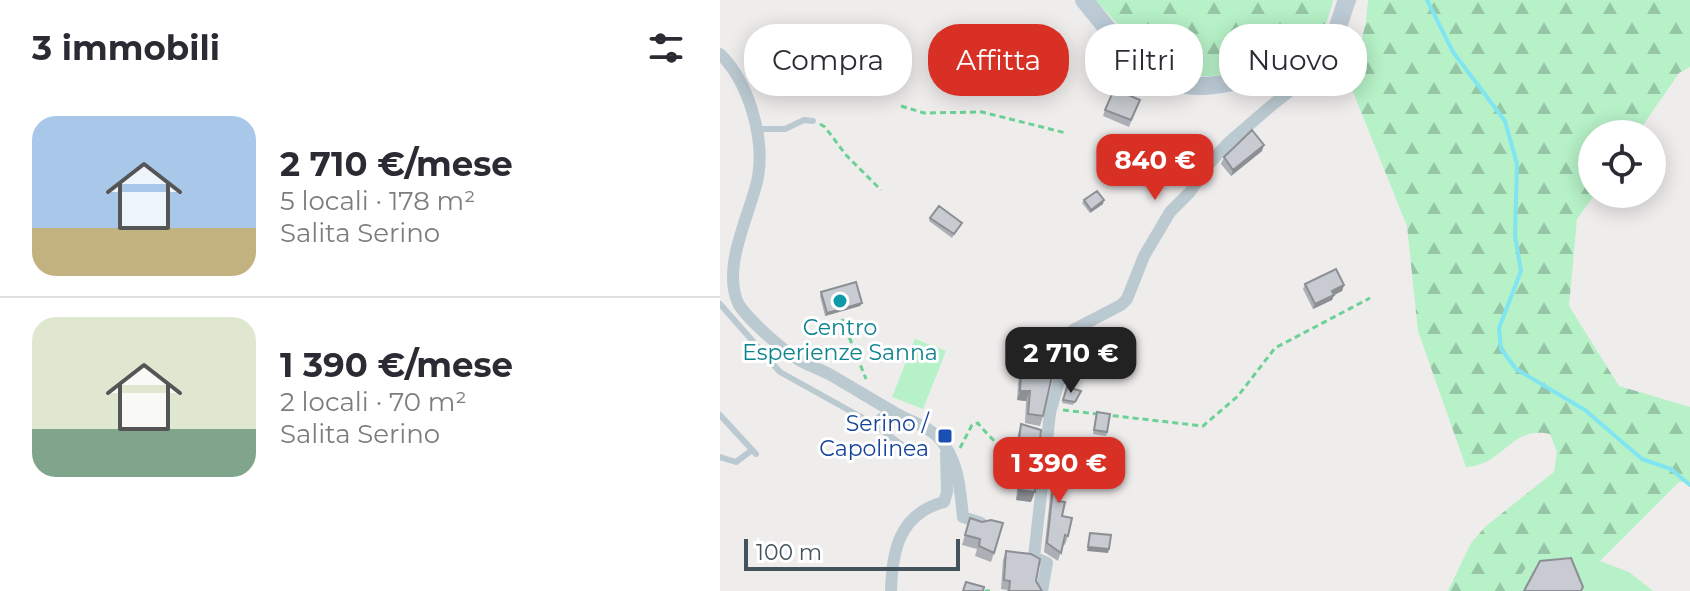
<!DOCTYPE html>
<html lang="it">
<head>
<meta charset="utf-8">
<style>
  body { margin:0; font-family:Montserrat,sans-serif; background:#f7f7f7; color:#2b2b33; height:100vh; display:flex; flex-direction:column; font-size:30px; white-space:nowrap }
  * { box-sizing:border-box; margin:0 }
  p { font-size:26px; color:#7c7c81 }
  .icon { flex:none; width:44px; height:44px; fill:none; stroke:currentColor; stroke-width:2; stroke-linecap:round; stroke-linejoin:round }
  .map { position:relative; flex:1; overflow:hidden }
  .side { display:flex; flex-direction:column; background:#fff; width:720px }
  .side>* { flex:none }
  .guide { position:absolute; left:24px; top:24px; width:760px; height:72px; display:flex; gap:16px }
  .controls { position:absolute; left:858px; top:120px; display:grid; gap:16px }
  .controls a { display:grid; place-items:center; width:88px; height:88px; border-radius:50%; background:#fff; box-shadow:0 4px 20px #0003; font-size:40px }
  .scale { position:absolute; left:24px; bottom:20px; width:216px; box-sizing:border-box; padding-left:8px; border:4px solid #43525b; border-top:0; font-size:22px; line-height:28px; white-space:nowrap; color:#43525b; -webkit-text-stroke:6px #fff; paint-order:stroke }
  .price { position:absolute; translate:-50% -68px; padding:0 18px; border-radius:16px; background:#d93025; color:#fff; font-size:26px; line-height:52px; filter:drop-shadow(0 2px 4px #0008) }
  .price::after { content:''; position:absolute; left:50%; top:48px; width:24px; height:18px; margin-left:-12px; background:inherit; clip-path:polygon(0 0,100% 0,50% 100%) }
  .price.selected { background:#222; color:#fff }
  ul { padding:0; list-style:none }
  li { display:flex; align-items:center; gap:24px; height:200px; padding:0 32px }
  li+li { border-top:2px solid #e1e1e2 }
  li span { display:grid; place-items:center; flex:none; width:224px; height:160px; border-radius:24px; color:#555 }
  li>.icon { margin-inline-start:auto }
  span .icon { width:96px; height:96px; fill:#fffc; stroke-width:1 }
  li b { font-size:34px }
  h2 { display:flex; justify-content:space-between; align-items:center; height:96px; padding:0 32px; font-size:34px }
  .pill { padding:0 28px; border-radius:32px; background:#fff; box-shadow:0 4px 20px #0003; font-size:28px; line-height:72px }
  .pill.selected { background:#d93025; color:#fff }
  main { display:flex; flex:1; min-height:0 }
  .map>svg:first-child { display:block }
  .forest { fill:url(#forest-firs) }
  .park { fill:#b6f1c7 }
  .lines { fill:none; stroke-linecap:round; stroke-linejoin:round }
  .stream { stroke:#80e5f1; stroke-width:4 }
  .path { stroke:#6cd196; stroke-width:3; stroke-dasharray:6 4; stroke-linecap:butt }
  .lane { stroke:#bbc9d0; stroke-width:6 }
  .street { stroke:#bbc9d0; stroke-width:12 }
  .secondary { stroke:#bbcad5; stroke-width:18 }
  .wall { fill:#acafb5 }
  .shaded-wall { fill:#8c8f93 }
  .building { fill:#c8ccd2; stroke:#8c8f93; stroke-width:2 }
  .culture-dot { fill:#0f9aa8; stroke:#fff; stroke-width:3 }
  .transit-dot { fill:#1a4fb4; stroke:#fff; stroke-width:3 }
  .labels { text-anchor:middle; stroke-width:6; stroke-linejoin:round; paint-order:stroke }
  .culture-label { font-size:22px; fill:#0d838f; stroke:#fff }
  .transit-label { font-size:22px; fill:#164399; stroke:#fff; text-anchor:end }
</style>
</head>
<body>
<main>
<section class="side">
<h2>3 immobili<svg class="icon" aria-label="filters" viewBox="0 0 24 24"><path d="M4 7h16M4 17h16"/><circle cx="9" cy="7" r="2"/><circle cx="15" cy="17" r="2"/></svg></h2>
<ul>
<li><span style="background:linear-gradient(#a9c7e8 70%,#c2b280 0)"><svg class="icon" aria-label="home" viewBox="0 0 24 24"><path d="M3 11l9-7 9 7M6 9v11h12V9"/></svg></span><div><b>2 710 €/mese</b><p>5 locali · 178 m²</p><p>Salita Serino</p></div></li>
<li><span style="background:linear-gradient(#dfe7d0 70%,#7fa58c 0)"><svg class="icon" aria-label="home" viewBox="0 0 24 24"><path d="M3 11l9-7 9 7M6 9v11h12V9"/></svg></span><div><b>1 390 €/mese</b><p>2 locali · 70 m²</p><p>Salita Serino</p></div></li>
</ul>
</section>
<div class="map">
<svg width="970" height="591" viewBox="0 0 970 591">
  <defs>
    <pattern id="forest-firs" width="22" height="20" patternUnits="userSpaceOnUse" patternTransform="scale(2)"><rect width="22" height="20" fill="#b6f1c7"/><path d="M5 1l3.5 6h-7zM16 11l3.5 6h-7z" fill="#96c6a5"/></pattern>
  </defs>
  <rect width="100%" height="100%" fill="#efecec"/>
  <path class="forest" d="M 375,0 L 613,0 C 610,13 605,29 597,40 C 584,56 500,79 480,76 C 443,71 399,26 375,0 Z
    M 648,0 L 970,0 L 970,67 L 959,73 L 917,134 L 872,134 L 872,194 L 875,194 L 857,219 L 849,306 L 899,386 L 970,407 L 970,482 L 959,482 L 880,561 L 805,569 L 792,591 L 728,591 L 751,543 L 766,526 L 834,472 L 837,452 L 830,434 C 791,425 783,466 746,467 L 698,331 L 687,226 L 631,87 L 646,21 Z"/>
  <path class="park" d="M 195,339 L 226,351 L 203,409 L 172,397 Z
    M 880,561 L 909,572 L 933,591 L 792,591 L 805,569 Z"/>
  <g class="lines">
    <path class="stream" d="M 707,0 L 733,52 L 785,121 L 797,164 L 795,236 L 801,271 L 779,328 L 781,349 L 796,369 L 865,410 L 922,459 L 951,469 L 970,485"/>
    <path class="path" d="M 181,106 L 204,113 L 262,112 L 346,133
      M 100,124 L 105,127 L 126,155 L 161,190
      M 122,319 L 146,379
      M 343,410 L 483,426 L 518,396 L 555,348 L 650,298
      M 240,448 L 252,425 L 258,423 C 263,430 270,436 275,442 C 285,455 275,473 284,486 L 300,488
      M 265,591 L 270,591"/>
    <path class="lane" d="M 38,129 L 65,129 L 84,120 L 93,121
      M 0,304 L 60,372 L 152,423 L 185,447
      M 0,415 L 36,454
      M 152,423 L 169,409
      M 0,457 L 16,462 L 32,450"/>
    <path class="street" d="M 0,54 C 28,81 45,137 38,177 C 31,213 0,268 19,305 C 30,321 59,347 76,358 C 86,365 98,368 109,374 C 132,387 154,401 177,414 C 190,421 209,427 219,438 C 239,460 240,490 243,517 L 261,523
      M 397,153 C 438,137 447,156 479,177
      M 171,591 C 172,551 179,514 224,502 L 227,492 L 226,453
      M 322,591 L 327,563 L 314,557 L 330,413 L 353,330 L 401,305 L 407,299 L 424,256 L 450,212 L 470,192 L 489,164 L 508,143 L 552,105 L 612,58 L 611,42"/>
    <path class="secondary" d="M 364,0 C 384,24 405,54 431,72 C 443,81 464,86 479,86 C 508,87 594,65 611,40 C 619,30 622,12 627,0"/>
  </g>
  <path class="wall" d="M 406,94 L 420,100 L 409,127 L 383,116 L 385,110 Z
    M 542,151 L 511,176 L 501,164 L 504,157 Z
    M 364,200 L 383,204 L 370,213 L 362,203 Z
    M 210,218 L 242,223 L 232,238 L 209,221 Z
    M 585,284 L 624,285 L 622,291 L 614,295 L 612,300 L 593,309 L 583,289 Z
    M 101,292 L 140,306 L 105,316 L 100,296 Z
    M 301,373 L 323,416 L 320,426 L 305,423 L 306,401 L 297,400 L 298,383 Z
    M 347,387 L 361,391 L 353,405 L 342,403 Z
    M 377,412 L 387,432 L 386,436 L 373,434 Z
    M 301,424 L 319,449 L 315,459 L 295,456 L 298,434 Z
    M 337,453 L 338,501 L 348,536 L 345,545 L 343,544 L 338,561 L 324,552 L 334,461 Z
    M 300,480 L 311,502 L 296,500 L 297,489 Z
    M 250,518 L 274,553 L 271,562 L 255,556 L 257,549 L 242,545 Z
    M 286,551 L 316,581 L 322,591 L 287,591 L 287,590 L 281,589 L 283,560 Z"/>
  <path class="shaded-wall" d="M 544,145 L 542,151 L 511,176 L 513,170 Z
    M 384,200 L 383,204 L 370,213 L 371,210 Z
    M 624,285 L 622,291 L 614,295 L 612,300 L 593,309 L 595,304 L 612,291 Z
    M 142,303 L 140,306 L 105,316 L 107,313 Z
    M 300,391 L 310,391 L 306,401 L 297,400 Z
    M 298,447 L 319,449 L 315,459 L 295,456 Z
    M 299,490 L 315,492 L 311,502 L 296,500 Z
    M 368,547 L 389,549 L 388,553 L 367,551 Z"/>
  <path class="building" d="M 396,85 L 408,90 L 406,94 L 420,100 L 411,120 L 385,110 Z
    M 532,130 L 544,145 L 513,170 L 504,157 Z
    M 377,191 L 384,200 L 371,210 L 364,200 Z
    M 219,206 L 242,223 L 234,234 L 210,218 Z
    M 616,269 L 624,285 L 612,291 L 614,295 L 595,304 L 585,284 Z
    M 136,282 L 142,303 L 107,313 L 101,292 Z
    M 301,373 L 332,376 L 323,416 L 308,414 L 310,391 L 300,391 Z
    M 347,387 L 361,391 L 355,402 L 343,400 Z
    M 377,412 L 390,414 L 387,432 L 374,430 Z
    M 301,424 L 321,430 L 319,449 L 298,447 Z
    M 337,453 L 353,458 L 338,501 L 345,502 L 342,516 L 352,518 L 348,536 L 345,535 L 341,553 L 327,543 Z
    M 300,480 L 316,481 L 315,492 L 299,490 Z
    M 250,518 L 262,522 L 271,520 L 283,523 L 274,553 L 259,546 L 260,539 L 245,535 Z
    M 370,533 L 391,535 L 389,549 L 368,547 Z
    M 286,551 L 311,554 L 320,559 L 316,581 L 322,591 L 289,591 L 290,581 L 284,580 Z
    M 851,558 L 863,587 L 861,591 L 804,591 L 820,561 Z
    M 246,582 L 264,587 L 263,591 L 243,591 Z"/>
  <circle class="culture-dot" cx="120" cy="301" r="8"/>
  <rect class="transit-dot" x="217" y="428" width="16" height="16" rx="4"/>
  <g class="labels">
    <g class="culture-label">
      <text x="120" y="335">Centro<tspan x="120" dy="25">Esperienze Sanna</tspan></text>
    </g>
    <g class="transit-label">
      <text x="209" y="431">Serino /<tspan x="209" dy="25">Capolinea</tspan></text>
    </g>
  </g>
</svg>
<div class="controls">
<a><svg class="icon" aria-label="locate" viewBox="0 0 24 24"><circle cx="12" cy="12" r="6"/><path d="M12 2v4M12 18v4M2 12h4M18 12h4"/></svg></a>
</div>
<div class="scale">100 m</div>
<b class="price" style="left:435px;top:202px">840 €</b>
<b class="price selected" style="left:351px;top:395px">2 710 €</b>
<b class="price" style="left:339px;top:505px">1 390 €</b>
<div class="guide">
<a class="pill">Compra</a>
<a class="pill selected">Affitta</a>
<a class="pill">Filtri</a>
<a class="pill">Nuovo</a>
</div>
</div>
</main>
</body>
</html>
